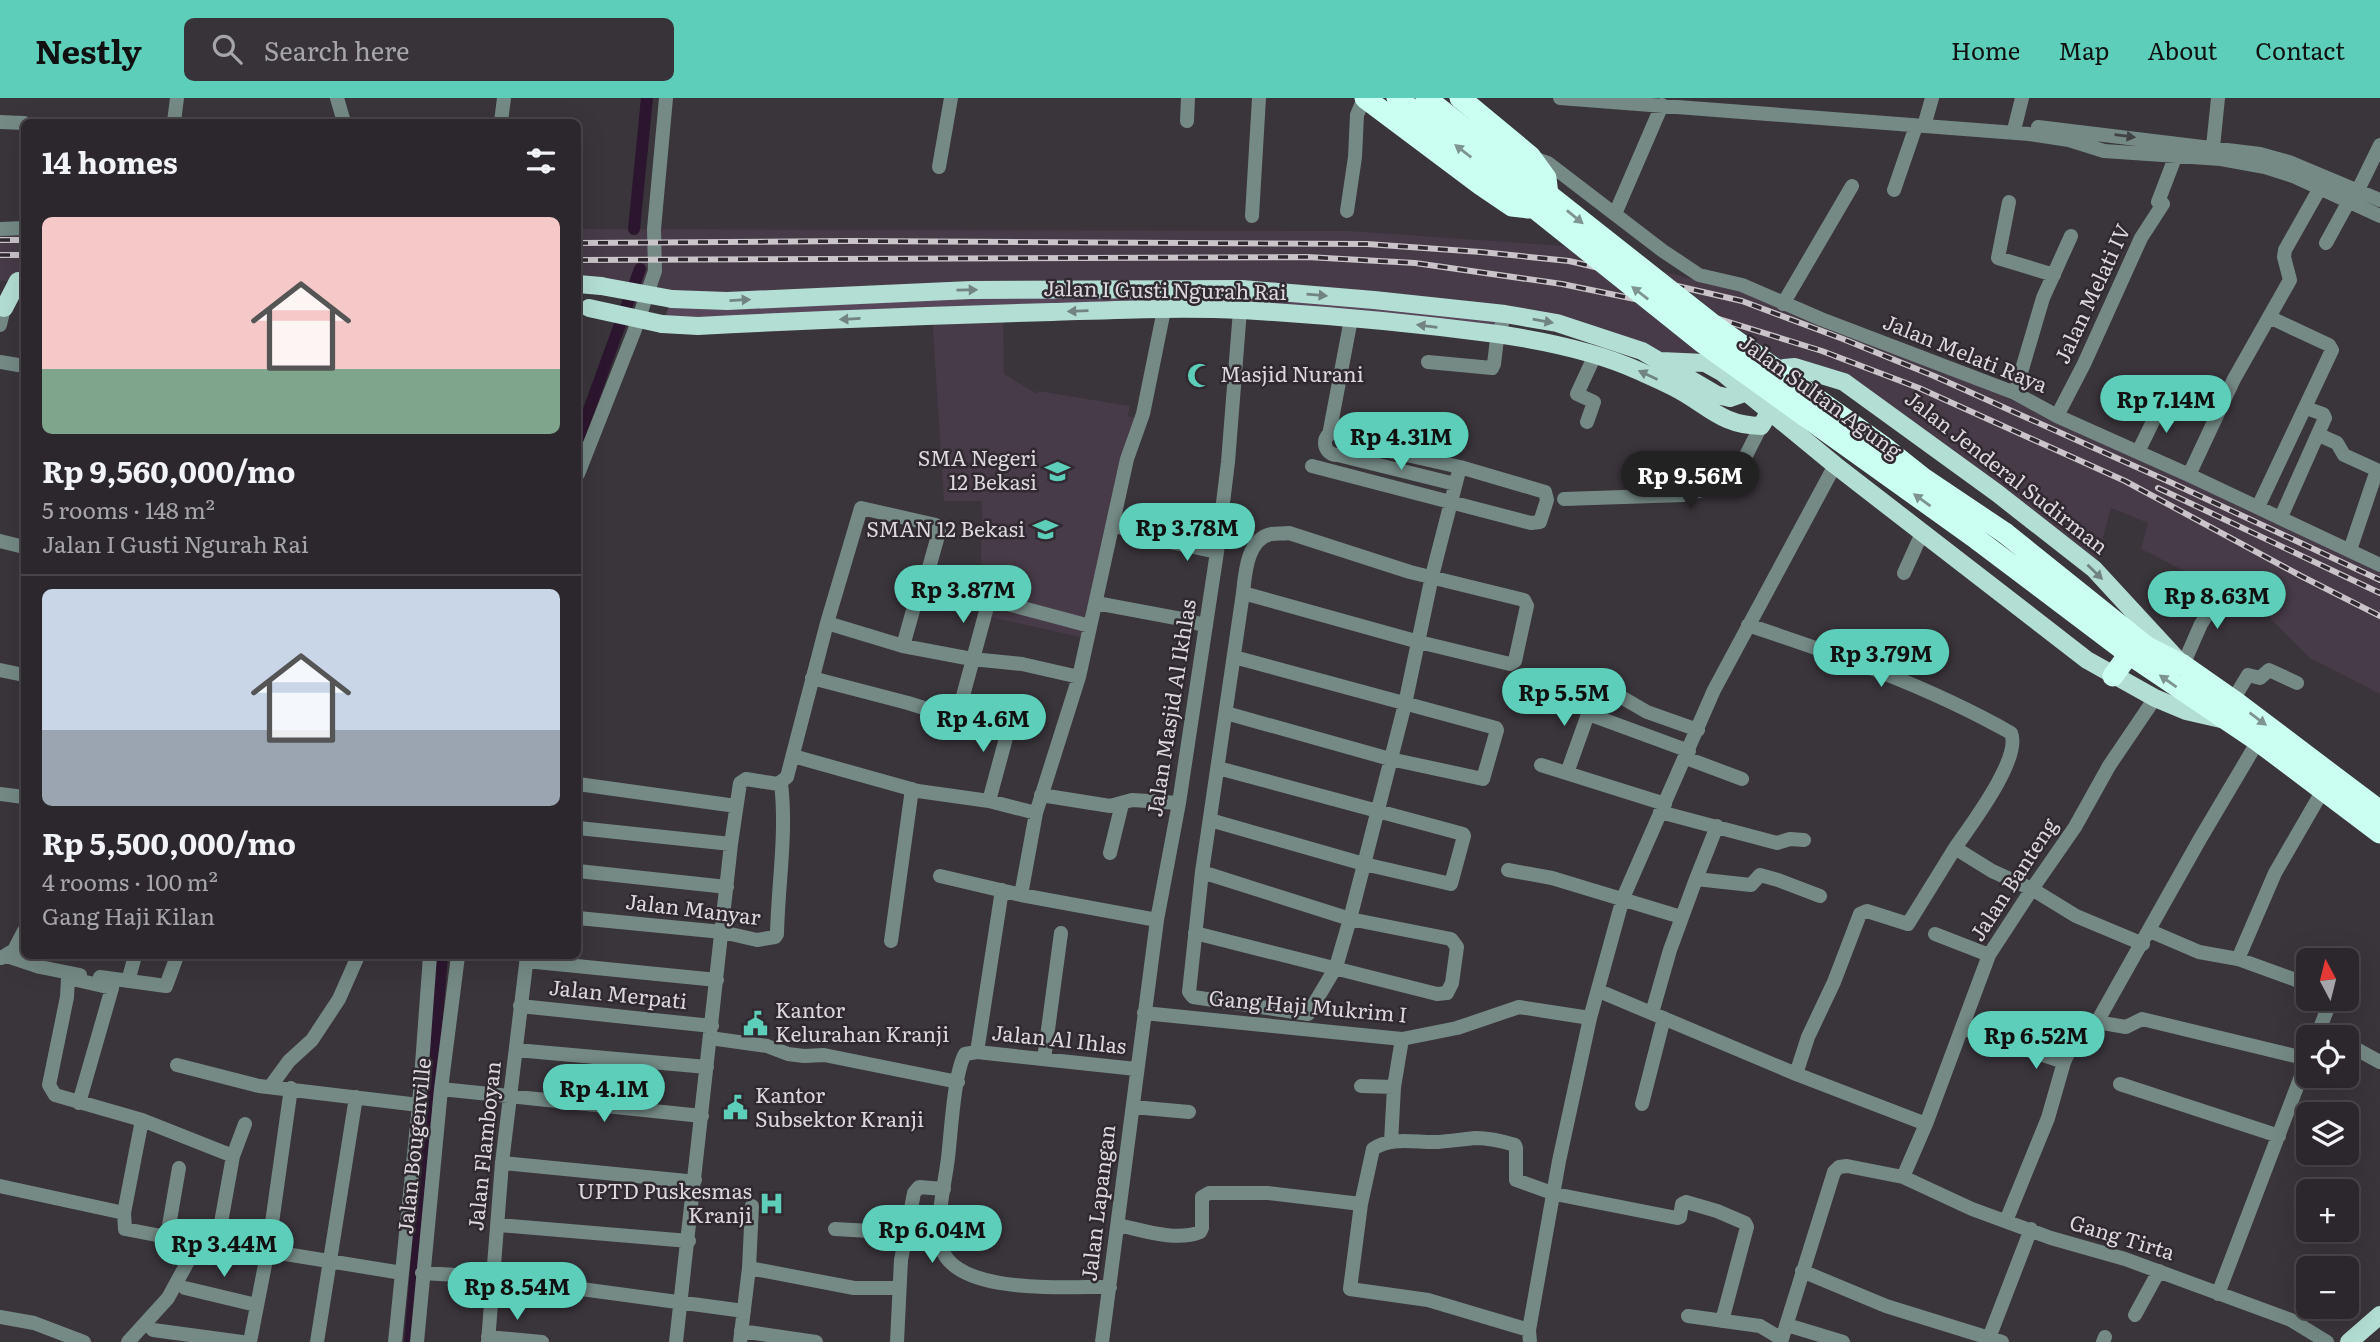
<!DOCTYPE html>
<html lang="en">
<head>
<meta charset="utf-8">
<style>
  body { margin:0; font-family:Literata,serif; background:#383338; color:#f1f3f6; height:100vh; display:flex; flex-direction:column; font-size:26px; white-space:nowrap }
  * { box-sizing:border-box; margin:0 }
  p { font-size:23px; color:#a6a5a9 }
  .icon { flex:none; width:38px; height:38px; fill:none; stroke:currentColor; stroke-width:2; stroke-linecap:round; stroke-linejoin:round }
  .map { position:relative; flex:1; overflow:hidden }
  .panel { position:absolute; left:21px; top:21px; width:560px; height:840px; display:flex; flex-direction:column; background:#2c272c; border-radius:10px; box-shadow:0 7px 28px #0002,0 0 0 2px #484448 }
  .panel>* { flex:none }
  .needle { width:46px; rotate:353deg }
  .buttons { position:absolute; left:2296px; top:850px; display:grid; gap:14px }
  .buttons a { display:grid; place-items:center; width:63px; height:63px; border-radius:10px; background:#2c272c; box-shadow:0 7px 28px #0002,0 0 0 2px #484448; font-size:35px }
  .price { position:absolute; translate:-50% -60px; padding:0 16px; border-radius:24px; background:#5dceb9; color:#111; font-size:23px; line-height:46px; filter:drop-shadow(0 2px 4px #0008) }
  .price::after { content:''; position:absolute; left:50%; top:42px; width:21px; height:16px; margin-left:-10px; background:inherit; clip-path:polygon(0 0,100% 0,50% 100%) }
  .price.active { background:#222; color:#fff }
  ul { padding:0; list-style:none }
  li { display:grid; align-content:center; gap:14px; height:371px; padding:0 21px }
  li+li { border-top:2px solid #484448 }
  li span { display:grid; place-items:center; height:217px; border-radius:10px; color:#555 }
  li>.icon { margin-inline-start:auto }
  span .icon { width:126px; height:126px; fill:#fffc; stroke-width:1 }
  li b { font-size:30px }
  h2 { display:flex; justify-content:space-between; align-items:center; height:84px; padding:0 21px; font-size:30px }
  header { display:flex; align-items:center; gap:42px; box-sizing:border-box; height:98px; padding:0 35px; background:#5dceb9; color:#111 }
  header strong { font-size:33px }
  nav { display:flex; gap:38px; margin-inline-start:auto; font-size:24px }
  .search { width:490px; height:63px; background:#383338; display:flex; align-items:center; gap:18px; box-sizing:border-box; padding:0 24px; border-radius:10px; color:#a6a5a9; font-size:26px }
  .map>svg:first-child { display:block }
  .built { fill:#463b47 }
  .green { fill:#58475a }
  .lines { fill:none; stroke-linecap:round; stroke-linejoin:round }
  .canal { stroke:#2c162f; stroke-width:12 }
  .minor { stroke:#758a85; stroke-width:14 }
  .major { stroke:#b3ded3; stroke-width:18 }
  .highway { stroke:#cbfff2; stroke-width:21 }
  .rail-casing { stroke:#c8c4c8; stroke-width:6 }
  .rail { stroke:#302a30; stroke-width:3.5; stroke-dasharray:10; stroke-linecap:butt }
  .major-bridge { stroke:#b3ded3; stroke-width:18 }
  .highway-bridge { stroke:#cbfff2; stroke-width:21 }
  .oneway { fill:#414245 }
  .oneway2 { fill:#7e9491 }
  .oneway3 { fill:#728482 }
  .labels { text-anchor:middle; stroke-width:5; stroke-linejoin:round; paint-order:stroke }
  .street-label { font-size:21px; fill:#dbd7db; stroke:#302a30 }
  .poi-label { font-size:21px; fill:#dbd7db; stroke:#302a30; text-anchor:start }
</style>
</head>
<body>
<header>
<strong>Nestly</strong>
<div class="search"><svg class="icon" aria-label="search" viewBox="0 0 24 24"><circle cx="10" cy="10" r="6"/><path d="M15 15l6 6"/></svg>Search here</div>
<nav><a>Home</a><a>Map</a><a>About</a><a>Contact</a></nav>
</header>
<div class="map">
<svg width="2380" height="1244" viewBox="0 0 2380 1244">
  <rect width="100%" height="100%" fill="#3a343b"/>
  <path class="built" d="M 24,129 L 24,183 L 0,183 L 0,131 Z
    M 578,131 L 1349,133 L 1564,148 L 1742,194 L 1915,259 L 2380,466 L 2380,596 L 2310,560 L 2263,513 L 2141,451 L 2148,425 L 2111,410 L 2094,471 L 2043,430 L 1812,274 L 1657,263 L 1548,224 L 727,203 L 578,186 Z
    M 1003,215 L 1004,276 L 1037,296 L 1038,293 L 1130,308 L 1128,318 L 1140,321 L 1090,541 L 980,517 L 982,403 L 944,403 L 932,217 Z"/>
  <path class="green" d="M 1242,191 L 1505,216 L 1498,236 L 1240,212 L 662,226 L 672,201 Z"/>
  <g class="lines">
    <path class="canal" d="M 634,131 L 647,0
      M 578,342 L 640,171
      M 410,1244 L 442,858"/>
    <path class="minor" d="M 337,0 L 344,24
      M 1560,0 L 2029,36 L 2069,42 L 2104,53 L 2221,61 L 2265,69 L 2293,78 L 2380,118
      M 1926,21 L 1932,0
      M 1187,23 L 1188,0
      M 0,24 L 24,25
      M 174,24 L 177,0
      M 501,24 L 504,0
      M 2015,28 L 2022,0
      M 2038,29 L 2260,56 L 2289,64 L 2380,102
      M 2213,49 L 2218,0
      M 1531,59 L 1548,65 L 1663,153 L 1699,177 L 1742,187 L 1821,221 L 2015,295 L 2057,318 L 2189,377 L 2380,467
      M 939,69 L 951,0
      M 1894,92 L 1916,28
      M 2358,92 L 2380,47
      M 2009,104 L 1998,160 L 2054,177
      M 1347,113 L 1355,59 L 1357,17 L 1364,0
      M 1615,116 L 1662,7
      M 1252,118 L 1259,0
      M 0,131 L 24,130
      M 2326,145 L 2349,103
      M 1783,206 L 1852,88
      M 0,227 L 4,210
      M 0,264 L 24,268
      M 1428,264 L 1492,270 L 1494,266 L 1497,241 L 1505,216
      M 2015,295 L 2043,200 L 2071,138
      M 2057,318 L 2084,266 L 2141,140 L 2163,106 L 2158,104 L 2176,57
      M 1587,324 L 1594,304 L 1577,296 L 1595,257
      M1325 345a12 12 0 1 1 24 0a12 12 0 1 1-24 0Z
      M 1329,337 L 1351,221
      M 2319,337 L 2337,345 L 2344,357 L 2377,372 L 2350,452
      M 2138,354 L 2162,305
      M 1338,357 L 1455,386
      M 1312,368 L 1531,425 L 1540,424 L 1547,402 L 1545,394 L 1460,369 L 1349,344
      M 578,376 L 634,234 L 655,173 L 654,131 L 666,0
      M 2189,377 L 2234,281 L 2290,182 L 2284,159 L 2285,152 L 2320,90
      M 1564,401 L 1683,397 L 1723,387 L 1736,377 L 1761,328
      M 2258,409 L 2332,252 L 2329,247 L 2269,219
      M 2281,419 L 2325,320 L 2323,316 L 2306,310
      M 1113,427 L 1165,443 L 1217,454
      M 0,443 L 24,449
      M 1904,475 L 1922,435
      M 1243,495 L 1419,544 L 1510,566 L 1515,563 L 1527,508 L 1524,502 L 1410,474 L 1289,435 C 1283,436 1277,435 1271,436 C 1247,441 1245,476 1243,495 L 1202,774 L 1189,894 L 1193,899 L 1308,916 L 1336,869 L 1350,821 L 1405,606 L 1432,478 L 1460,369
      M 1096,505 L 1187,522 L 1206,528
      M 827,525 L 903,548 L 972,561 L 1022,566 L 1079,579
      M 1748,527 C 1841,558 1926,587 2011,635 C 2022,660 1970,728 1955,750 L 1992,773 L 2032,791 L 2076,818 L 2143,846
      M 903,548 L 919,491 L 927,479
      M 2183,567 L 2201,526 L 2227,486
      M 0,572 L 24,577
      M 812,580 L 908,605 L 1004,635 L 1006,640 L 989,703
      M 1604,589 L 1647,614 L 1698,632
      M 2233,602 L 2248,577 L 2260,580 L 2269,572 L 2297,585
      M 1226,615 L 1390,661 L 1483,681 L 1497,632 L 1496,630 L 1234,559
      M 957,620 L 989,502
      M 793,658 L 918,693 L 989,703 L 1036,715
      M 1686,660 L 1742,681
      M 1541,667 L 1665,706
      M 1567,675 L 1587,619 L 1591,617 L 1689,653
      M 578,686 L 736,708
      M 0,696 L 24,699
      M 1041,697 L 1110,708 L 1132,702 L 1179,705
      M 1660,714 L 1777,745 L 1790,741 L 1804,742
      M 1210,722 L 1364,766 L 1451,786 L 1464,738 L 1463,736 L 1218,670
      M 578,730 L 731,746
      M 1110,755 L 1122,706
      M 1508,772 L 1552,780 L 1681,819
      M 578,773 L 727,789
      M 940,778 L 1021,797 L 1157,822
      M 1696,781 L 1717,728
      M 1021,797 L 1036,715 L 1079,579 L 1127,361 L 1143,316 L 1164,212
      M 578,820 L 722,834 L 757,842 L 775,839 L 777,836 C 778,786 787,736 781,685
      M 2150,833 L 2199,854 L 2238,861 L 2296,882 L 2308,891
      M 1195,835 L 1437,896 L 1447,895 L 1452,885 L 1457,849 L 1451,841 L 1350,821 L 1202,774
      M 1935,836 L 1989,857
      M 891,843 L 912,691
      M 7,858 L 40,869 L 80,877
      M 1,860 L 14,852 L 24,833
      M 2238,861 L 2275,775 L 2323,692
      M 526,863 L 717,882
      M 100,879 L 166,888 L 177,858
      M 128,883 L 135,858
      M 1599,893 L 1796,976 L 1926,1026
      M 520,908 L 712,928
      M 1144,915 L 1402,941 L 1457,930 L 1519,909 L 1590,920
      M 1652,915 L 1670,852 L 1696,781 L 1751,787 L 1760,777 L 1778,782 L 1820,798
      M 2097,924 L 2200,741 L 2258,643
      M 1962,930 L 2064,964 L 2082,925 L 2091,923 L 2126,929 L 2142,921 L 2308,961
      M 2319,931 L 2335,940
      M 710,940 L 767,948 L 788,956 L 804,958 L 824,957 L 958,984
      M 2316,940 L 2329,907 L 2323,901
      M 2347,946 L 2380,964
      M 516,952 L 707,969
      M 977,954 L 1002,792
      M 1044,961 L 1061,835
      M 177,967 L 259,988 L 419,1007
      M 1796,976 L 1808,939 L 1834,884 L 1860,816 L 1867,813 L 1908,826 L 1955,750
      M 2120,986 L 2279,1038
      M 1361,988 L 1394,989
      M 270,989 L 289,963 L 312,942 L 339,901 L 358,858
      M 441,991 L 702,1018
      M 79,1005 L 112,890 L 68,880 L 67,899 L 49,987 L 55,997 L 142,1022 L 124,1115 L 125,1131 L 198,1145 L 267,1153 L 402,1175
      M 1642,1006 L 1664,920
      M 1133,1009 L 1189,1014
      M 142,1022 L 233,1058 L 217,1147
      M 1391,1044 L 1394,989 L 1402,941
      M 233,1058 L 245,1026
      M 502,1065 L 687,1083 L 695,1082
      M 1903,1079 L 1972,1111 L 2051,1140 L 2125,1161 L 2291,1222 L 2327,1244
      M 0,1088 L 124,1115
      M 1361,1106 L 1350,1191 L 1428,1202 L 1529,1232
      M 2006,1123 L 2048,1020 L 2064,964
      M 498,1127 L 689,1143
      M 1118,1127 C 1142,1132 1176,1144 1200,1134 L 1202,1130 L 1202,1099 L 1209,1095 L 1268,1095 L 1361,1106 L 1373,1051 C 1391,1038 1417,1045 1438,1044 C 1451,1043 1464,1041 1476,1040 C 1490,1040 1502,1043 1515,1047 L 1516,1050 L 1516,1082 L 1555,1096 L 1677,1120 L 1680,1119 L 1682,1106 L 1686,1104 L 1717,1113 L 1745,1125 L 1747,1129 L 1722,1223
      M 835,1131 L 905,1135
      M 167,1139 L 179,1070
      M 749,1170 L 854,1190 L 898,1190
      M 1802,1173 L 1886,1208 L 2002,1244
      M 422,1175 L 492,1179 L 744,1213
      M 1110,1189 C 1069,1188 950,1199 940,1145 C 936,1121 945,1085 948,1060 C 951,1035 954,975 965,956 L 977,954 L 1136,971
      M 185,1190 L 256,1207
      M 2218,1196 L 2308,960
      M 2135,1217 L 2159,1173
      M 1688,1218 L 1760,1228 L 1782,1241
      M 0,1219 L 34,1225 L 84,1244
      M 1787,1227 L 1843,1244
      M 153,1232 L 242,1244
      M 741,1233 L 816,1244
      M 488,1239 L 542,1244
      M 1989,1240 L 2031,1131
      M 128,1244 L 168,1200 L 198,1145
      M 250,1244 L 269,1146 L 291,990
      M 317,1244 L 356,999
      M 395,1244 L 419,1007 L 430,858
      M 417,1244 L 441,991 L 458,858
      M 488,1244 L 502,1065 L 527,858
      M 676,1244 L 731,746 L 740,685 L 746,681 L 778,686 L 787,679 L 827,525 L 861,410 L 936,427 L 939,434 L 927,477 L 933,486 L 1090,528
      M 740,1244 L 749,1170 L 752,1108
      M 897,1244 L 901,1162 L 914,1095 L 919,1089 L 944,1091
      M 1102,1244 L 1157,822 L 1179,705 L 1217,454 L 1228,364 L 1240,212
      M 1530,1244 L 1529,1232 L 1559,1063 L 1590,920 L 1623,800 L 1714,592 L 1835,367
      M 1781,1244 L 1834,1074 L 1839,1069 L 1847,1068 L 1903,1079 L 1926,1026 L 1989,857 L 2032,791 L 2075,729 L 2109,668 L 2155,600
      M 2103,1244 L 2105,1239"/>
    <path class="major" d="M 578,186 L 601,188
      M 672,201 L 727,203 L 971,192 L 1242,191 L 1374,202 L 1505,216 L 1557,225 L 1642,253 L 1717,297 L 1730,300 L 1747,294 L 1784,270 L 1795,269 L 1844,284 L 1997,395 L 2094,471 L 2178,562
      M 4,210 L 18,183
      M 662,226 L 698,228 C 816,222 934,217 1052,214 C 1115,212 1179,209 1242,212 C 1327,217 1413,225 1497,236 C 1545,243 1595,253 1639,273 C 1652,279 1666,285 1679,292 C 1710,309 1722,327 1761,328 C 1770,315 1773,300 1783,289
      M 1661,263 L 1705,265 L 1723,275 L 1835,367 L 2087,562 L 2155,600 L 2186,613 L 2221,621
      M 2349,1244 L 2380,1217"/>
    <path class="highway" d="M 1365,0 L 1481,87 L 1512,108 L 1528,110 L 1534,108 L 1548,97 L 1546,80 L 1530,58 L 1460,0
      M 2005,435 L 2147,549 L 2183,567 L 2233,602 L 2380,713
      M 1978,442 L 2129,556 L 2258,643 L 2380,735
      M 2113,578 L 2129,556"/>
    <defs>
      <path id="rail" d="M 0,142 L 24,142
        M 578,145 L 850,143 L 1367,146 L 1481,154 L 1569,163 L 1742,203 L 1843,241 L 1934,278 L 2172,385 L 2380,482
        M 0,157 L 24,157
        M 578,162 L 1307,159 L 1415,165 L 1562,186 L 1693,213 L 1822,253 L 1919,290 L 2125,383 L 2301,478 L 2380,518
        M 2158,390 L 2380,495"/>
    </defs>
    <use href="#rail" class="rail-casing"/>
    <use href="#rail" class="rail"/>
    <path class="major-bridge" d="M 601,188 L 672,201
      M 589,210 L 662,226"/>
    <path class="highway-bridge" d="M 1397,0 L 1703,245 L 1978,442
      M 1426,0 L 1711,225 L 1884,349 L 1923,380 L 2005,435"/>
  </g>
  <defs><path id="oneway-solid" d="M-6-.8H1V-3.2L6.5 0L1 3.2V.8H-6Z" transform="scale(1.75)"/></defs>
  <use class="oneway" href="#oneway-solid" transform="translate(2125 38) rotate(7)"/>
  <g class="oneway2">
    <use href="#oneway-solid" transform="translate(1463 53) rotate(-142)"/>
    <use href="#oneway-solid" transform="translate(1575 119) rotate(39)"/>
    <use href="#oneway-solid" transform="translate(1640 195) rotate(-142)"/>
    <use href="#oneway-solid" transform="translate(1922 402) rotate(-144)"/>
    <use href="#oneway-solid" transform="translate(2168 583) rotate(-145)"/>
    <use href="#oneway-solid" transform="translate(2258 621) rotate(37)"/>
  </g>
  <g class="oneway3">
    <use href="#oneway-solid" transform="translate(967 192) rotate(-1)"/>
    <use href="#oneway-solid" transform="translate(1317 197) rotate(5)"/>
    <use href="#oneway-solid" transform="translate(740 202) rotate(-3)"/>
    <use href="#oneway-solid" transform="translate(1078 213) rotate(178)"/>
    <use href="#oneway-solid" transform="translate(850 221) rotate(177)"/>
    <use href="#oneway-solid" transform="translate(1543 223) rotate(10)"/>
    <use href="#oneway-solid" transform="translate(1427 228) rotate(-173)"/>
    <use href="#oneway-solid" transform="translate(1648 277) rotate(-155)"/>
    <use href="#oneway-solid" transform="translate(2095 474) rotate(44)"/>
  </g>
  <defs>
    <symbol id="mosque-bare" viewBox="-9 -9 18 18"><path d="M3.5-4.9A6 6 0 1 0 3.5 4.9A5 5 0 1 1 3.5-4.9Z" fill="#5dceb9" stroke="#302a30" stroke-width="2.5" paint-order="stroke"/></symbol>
    <symbol id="school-bare" viewBox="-9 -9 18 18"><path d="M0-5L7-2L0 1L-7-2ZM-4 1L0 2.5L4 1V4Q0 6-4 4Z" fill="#5dceb9" stroke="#302a30" stroke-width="2.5" paint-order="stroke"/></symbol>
    <symbol id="civic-bare" viewBox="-9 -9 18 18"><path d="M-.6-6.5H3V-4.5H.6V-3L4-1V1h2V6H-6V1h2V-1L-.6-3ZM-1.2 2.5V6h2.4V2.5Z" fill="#5dceb9" stroke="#302a30" stroke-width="2.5" paint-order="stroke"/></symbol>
    <symbol id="hospital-bare" viewBox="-9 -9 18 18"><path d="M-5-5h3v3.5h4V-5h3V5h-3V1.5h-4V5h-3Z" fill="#5dceb9" stroke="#302a30" stroke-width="2.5" paint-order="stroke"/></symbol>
  </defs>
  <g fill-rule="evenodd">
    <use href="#mosque-bare" x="1182" y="260" width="35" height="35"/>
    <use href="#school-bare" x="1040" y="356" width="35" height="35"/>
    <use href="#school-bare" x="1028" y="414" width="35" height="35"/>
    <use href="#civic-bare" x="738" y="908" width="35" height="35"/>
    <use href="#civic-bare" x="718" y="992" width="35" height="35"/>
    <use href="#hospital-bare" x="754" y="1088" width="35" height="35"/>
  </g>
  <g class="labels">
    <g class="street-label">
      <text transform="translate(1165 193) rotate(1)" y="7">Jalan I Gusti Ngurah Rai</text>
      <text transform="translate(2093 196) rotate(-65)" y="7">Jalan Melati IV</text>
      <text transform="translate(1965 256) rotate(22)" y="7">Jalan Melati Raya</text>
      <text transform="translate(1820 299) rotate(36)" y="7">Jalan Sultan Agung</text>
      <text transform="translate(2006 375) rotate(38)" y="7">Jalan Jenderal Sudirman</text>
      <text transform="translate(1172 610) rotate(-81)" y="7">Jalan Masjid Al Ikhlas</text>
      <text transform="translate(2014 782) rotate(-57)" y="7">Jalan Banteng</text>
      <text transform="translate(693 812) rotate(7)" y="7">Jalan Manyar</text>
      <text transform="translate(618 897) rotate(6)" y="7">Jalan Merpati</text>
      <text transform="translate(1308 909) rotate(5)" y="7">Gang Haji Mukrim I</text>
      <text transform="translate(1059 942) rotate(6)" y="7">Jalan Al Ihlas</text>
      <text transform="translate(415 1048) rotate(-84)" y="7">Jalan Bougenville</text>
      <text transform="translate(485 1048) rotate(-84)" y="7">Jalan Flamboyan</text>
      <text transform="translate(1099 1105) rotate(-83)" y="7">Jalan Lapangan</text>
      <text transform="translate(2122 1140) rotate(17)" y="7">Gang Tirta</text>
    </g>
    <g class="poi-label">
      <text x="1220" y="284">Masjid Nurani</text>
      <text x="1037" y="368" text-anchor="end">SMA Negeri<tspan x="1037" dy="24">12 Bekasi</tspan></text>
      <text x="1025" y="439" text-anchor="end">SMAN 12 Bekasi</text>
      <text x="775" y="920">Kantor<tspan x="775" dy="24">Kelurahan Kranji</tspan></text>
      <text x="755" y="1005">Kantor<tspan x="755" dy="24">Subsektor Kranji</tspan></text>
      <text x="752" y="1101" text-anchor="end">UPTD Puskesmas<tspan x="752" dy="24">Kranji</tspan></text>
    </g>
  </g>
</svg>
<div class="buttons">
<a><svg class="needle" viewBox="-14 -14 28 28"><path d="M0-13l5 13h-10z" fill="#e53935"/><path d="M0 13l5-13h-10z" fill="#a6a5a9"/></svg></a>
<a><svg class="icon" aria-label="locate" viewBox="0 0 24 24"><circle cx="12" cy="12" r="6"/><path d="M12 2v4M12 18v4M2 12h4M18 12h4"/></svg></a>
<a><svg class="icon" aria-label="layers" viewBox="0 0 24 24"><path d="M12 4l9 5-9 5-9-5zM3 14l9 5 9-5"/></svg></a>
<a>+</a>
<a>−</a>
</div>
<b class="price" style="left:2166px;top:337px">Rp 7.14M</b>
<b class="price" style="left:1401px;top:374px">Rp 4.31M</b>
<b class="price active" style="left:1690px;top:413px">Rp 9.56M</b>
<b class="price" style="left:1187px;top:465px">Rp 3.78M</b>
<b class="price" style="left:963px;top:527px">Rp 3.87M</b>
<b class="price" style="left:2217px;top:533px">Rp 8.63M</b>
<b class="price" style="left:1881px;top:591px">Rp 3.79M</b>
<b class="price" style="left:1564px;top:630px">Rp 5.5M</b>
<b class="price" style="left:983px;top:656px">Rp 4.6M</b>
<b class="price" style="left:2036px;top:973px">Rp 6.52M</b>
<b class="price" style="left:604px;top:1026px">Rp 4.1M</b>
<b class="price" style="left:932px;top:1167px">Rp 6.04M</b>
<b class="price" style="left:224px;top:1181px">Rp 3.44M</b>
<b class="price" style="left:517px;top:1224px">Rp 8.54M</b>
<section class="panel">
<h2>14 homes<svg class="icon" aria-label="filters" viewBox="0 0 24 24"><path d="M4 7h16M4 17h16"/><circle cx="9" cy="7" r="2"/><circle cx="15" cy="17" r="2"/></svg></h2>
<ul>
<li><span style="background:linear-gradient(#f6c9c9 70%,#7fa58c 0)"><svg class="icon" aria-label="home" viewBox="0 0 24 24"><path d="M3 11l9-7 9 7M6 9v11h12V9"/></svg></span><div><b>Rp 9,560,000/mo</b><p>5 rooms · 148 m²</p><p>Jalan I Gusti Ngurah Rai</p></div></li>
<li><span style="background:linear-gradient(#c9d6e8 65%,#9aa5b1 0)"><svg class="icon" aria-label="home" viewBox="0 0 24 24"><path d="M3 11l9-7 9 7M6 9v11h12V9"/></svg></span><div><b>Rp 5,500,000/mo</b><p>4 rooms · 100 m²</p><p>Gang Haji Kilan</p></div></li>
</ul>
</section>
</div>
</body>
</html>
